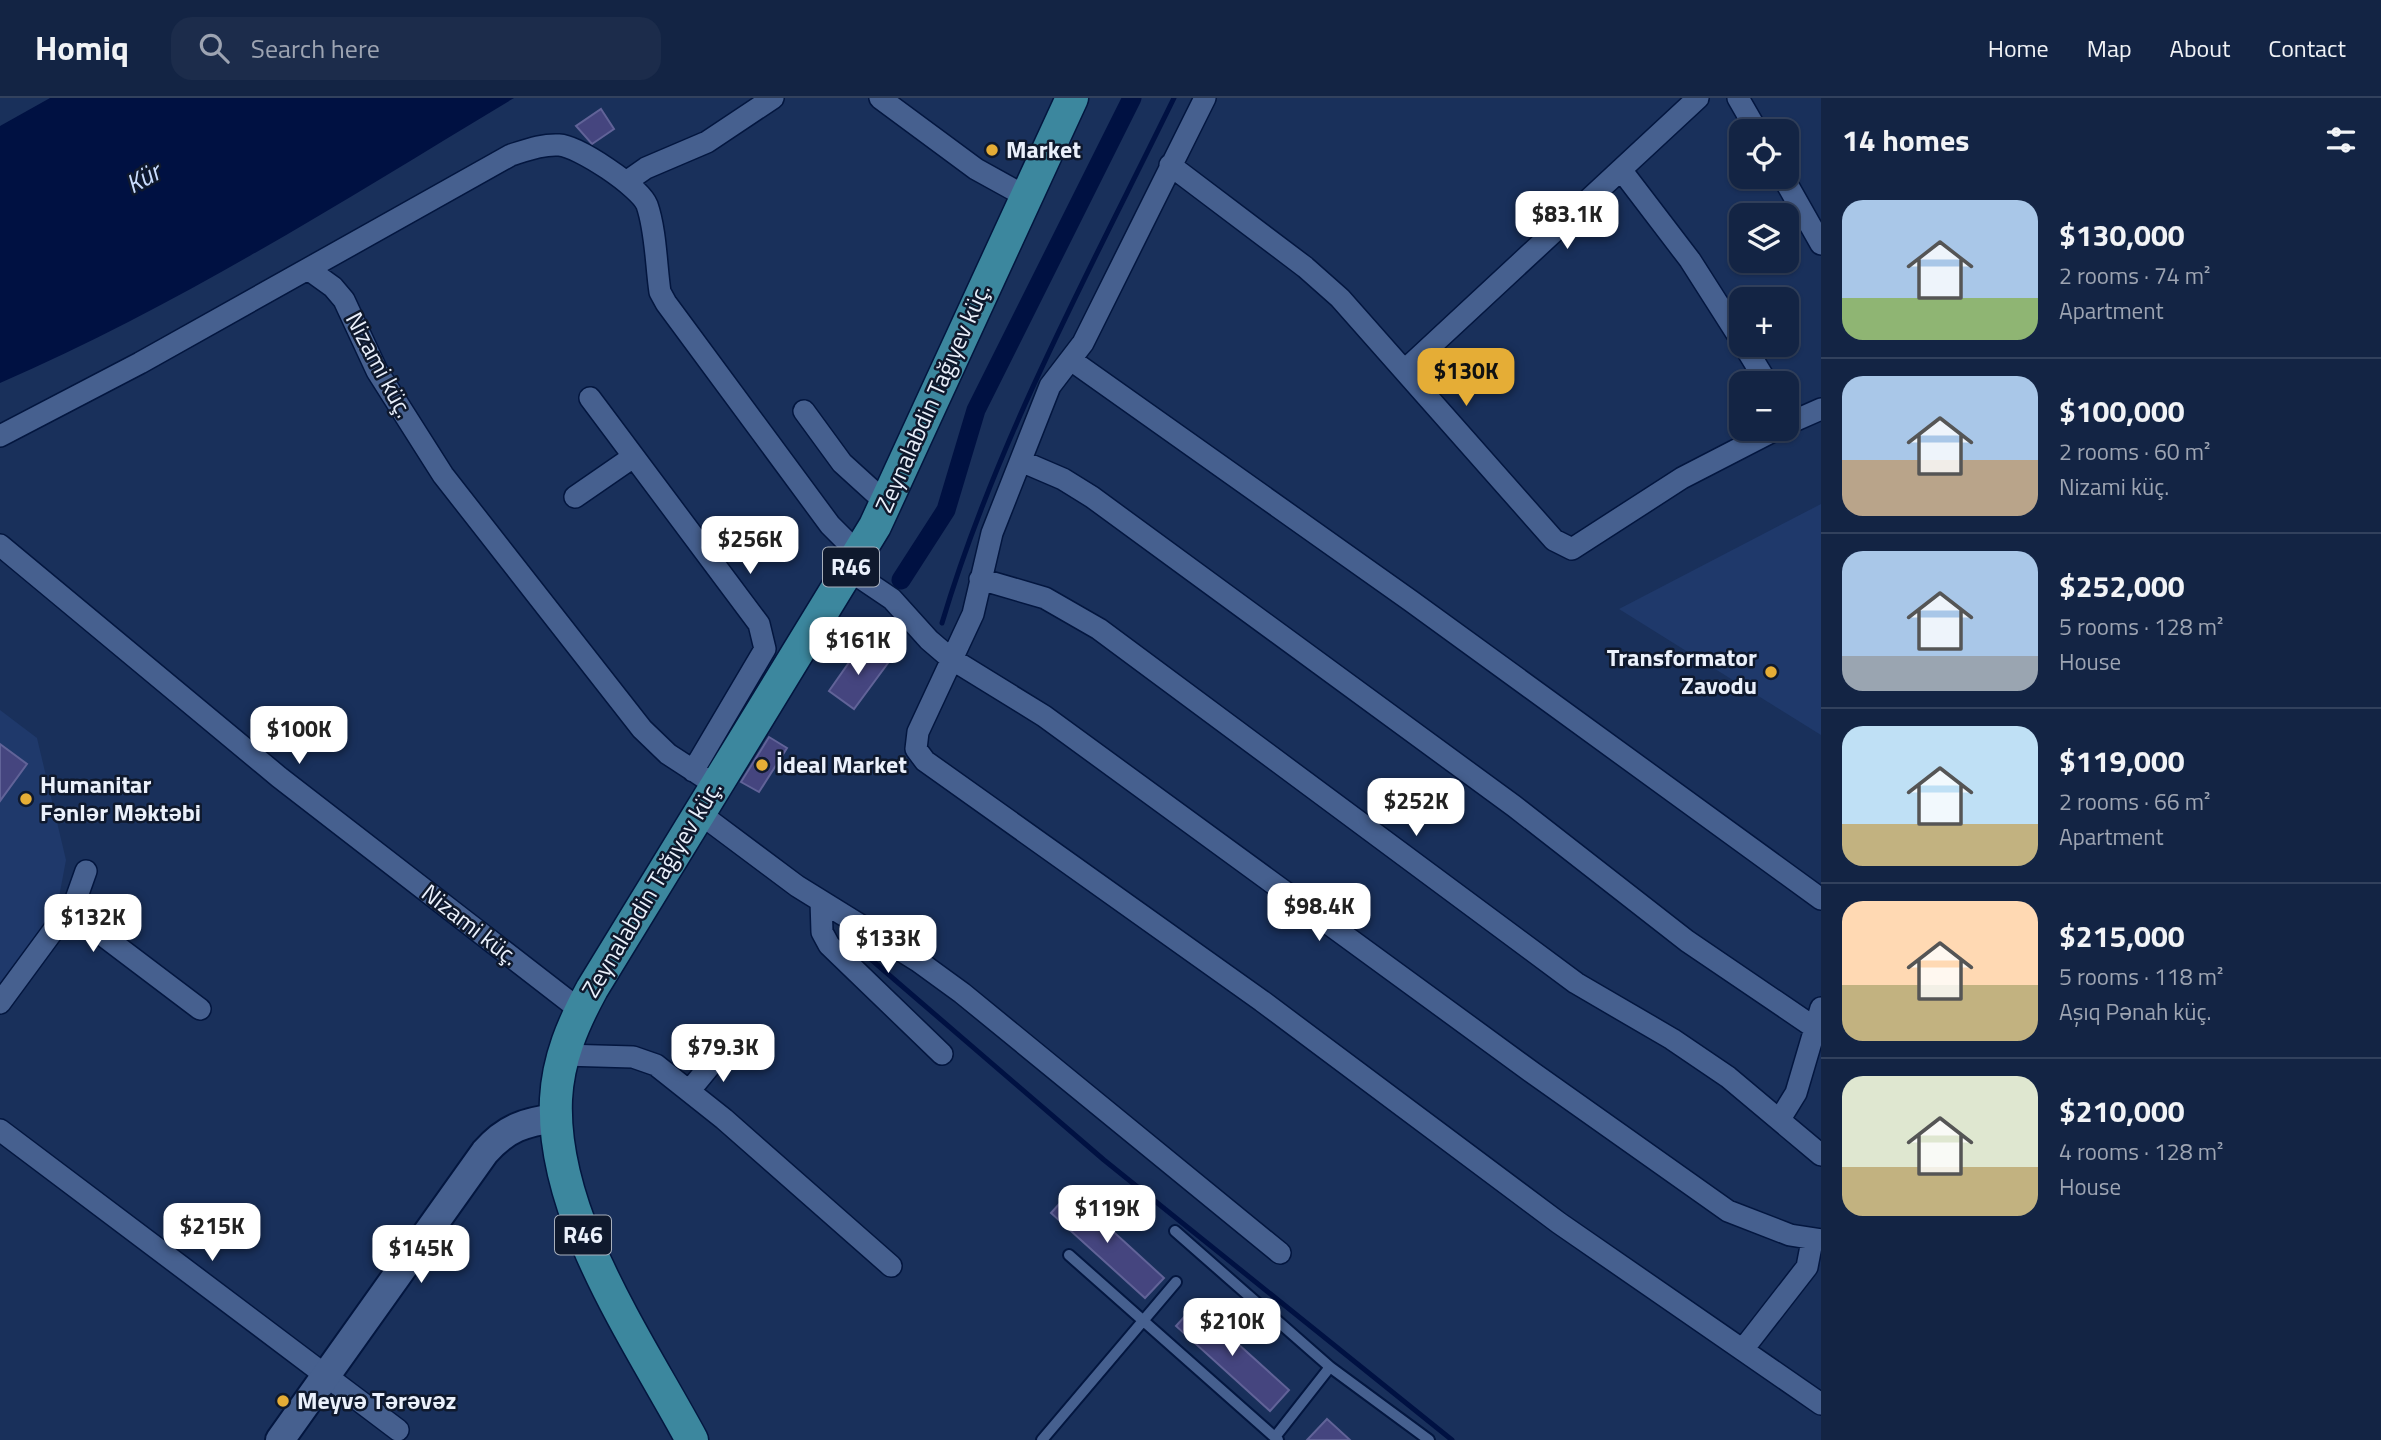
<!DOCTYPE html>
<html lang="en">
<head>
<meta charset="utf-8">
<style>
  body { margin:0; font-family:"Titillium Web",sans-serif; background:#1c2c4b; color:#f1f3f6; height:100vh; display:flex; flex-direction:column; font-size:26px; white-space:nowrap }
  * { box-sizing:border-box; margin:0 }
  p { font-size:23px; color:#9da4b2 }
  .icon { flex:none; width:38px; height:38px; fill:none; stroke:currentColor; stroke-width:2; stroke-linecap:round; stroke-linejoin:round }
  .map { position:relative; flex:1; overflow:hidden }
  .panel { display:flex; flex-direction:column; background:#132444; width:560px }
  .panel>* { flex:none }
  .tools { position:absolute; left:1729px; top:21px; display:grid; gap:14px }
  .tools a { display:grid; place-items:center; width:70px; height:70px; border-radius:14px; background:#132444; box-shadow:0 2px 5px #0004,0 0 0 2px #32415d; font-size:35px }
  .price { position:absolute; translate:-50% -60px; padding:0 16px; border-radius:14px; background:#fff; color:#222; font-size:23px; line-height:46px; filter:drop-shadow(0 2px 4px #0008) }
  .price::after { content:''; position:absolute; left:50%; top:42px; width:21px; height:16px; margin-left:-10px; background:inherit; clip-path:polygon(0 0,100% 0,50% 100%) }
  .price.active { background:#e5ad36; color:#111 }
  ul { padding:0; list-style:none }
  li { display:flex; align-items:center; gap:21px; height:175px; padding:0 21px }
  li+li { border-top:2px solid #32415d }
  li span { display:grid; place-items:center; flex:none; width:196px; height:140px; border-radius:21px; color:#555 }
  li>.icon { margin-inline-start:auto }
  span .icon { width:84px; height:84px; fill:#fffc; stroke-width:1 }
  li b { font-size:30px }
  h2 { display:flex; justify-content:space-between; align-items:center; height:84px; padding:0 21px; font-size:30px }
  header { display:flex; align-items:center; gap:42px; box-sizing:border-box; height:98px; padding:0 35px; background:#132444; border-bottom:2px solid #32415d }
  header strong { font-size:33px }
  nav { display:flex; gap:38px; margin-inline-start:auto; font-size:24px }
  .search { width:490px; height:63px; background:#1c2c4b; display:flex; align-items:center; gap:18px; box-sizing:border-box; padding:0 24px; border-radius:21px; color:#9da4b2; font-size:26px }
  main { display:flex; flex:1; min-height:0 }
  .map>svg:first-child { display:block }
  .built { fill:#1f396b }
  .water { fill:#001142 }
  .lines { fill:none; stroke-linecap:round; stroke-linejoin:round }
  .stream { stroke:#001142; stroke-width:5 }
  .canal { stroke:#001142; stroke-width:19 }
  .building { fill:#45457f; stroke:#616398; stroke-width:2 }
  .lane-casing { stroke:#03163f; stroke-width:14 }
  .street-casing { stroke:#03163f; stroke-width:24 }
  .secondary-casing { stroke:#03163f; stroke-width:32 }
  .primary-casing { stroke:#03163f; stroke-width:35 }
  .lane { stroke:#46608f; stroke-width:10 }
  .street { stroke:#46608f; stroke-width:21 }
  .secondary { stroke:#46608f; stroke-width:28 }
  .primary { stroke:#3c879e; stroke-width:32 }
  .poi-dot { fill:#e5ad36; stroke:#0f192d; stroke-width:2.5 }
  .labels { text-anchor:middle; stroke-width:5; stroke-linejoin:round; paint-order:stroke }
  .shield { fill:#0f192d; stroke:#a8b0bd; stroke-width:2 }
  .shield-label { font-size:23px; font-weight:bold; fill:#eaf0fb }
  .poi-label { font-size:24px; font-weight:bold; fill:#eaf0fb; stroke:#0f192d; text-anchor:start }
  .street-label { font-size:24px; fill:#eaf0fb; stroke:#0f192d }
  .water-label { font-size:26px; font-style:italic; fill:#c9dcfd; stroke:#0f192d }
</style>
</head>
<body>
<header>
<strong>Homiq</strong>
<div class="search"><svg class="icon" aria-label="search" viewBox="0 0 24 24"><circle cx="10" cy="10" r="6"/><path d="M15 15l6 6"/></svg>Search here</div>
<nav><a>Home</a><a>Map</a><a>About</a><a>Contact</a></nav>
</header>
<main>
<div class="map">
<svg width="1821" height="1342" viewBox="0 0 1821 1342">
  <rect width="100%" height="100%" fill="#19305b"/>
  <path class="built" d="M 1821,406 L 1821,637 L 1619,511 Z
    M 0,612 L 37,640 L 66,762 L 57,810 L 0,885 Z"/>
  <path class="water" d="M 50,0 L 514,0 C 346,101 180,207 0,285 L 0,28 Z"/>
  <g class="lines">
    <path class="stream" d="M 942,525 C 997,341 1090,172 1174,0
      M 845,839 L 1104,1062 L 1452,1342"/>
    <path class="canal" d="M 901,482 L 946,412 L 976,312 L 1132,0"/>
  </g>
  <path class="building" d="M 601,11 L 614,31 L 592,46 L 576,28 Z
    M 862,546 L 888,565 L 854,611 L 829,593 Z
    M 769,639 L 787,650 L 759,694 L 741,684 Z
    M 0,646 L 27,666 L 0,703 Z
    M 1070,1094 L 1164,1180 L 1145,1200 L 1051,1115 Z
    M 1195,1207 L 1289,1292 L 1270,1313 L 1176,1228 Z
    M 1327,1321 L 1350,1342 L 1307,1342 Z"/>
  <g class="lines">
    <defs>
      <path id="lane" d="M 1175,1133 L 1330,1269 L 1429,1342
        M 1069,1157 L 1278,1342
        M 1275,1339 L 1330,1269
        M 1042,1342 L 1176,1184"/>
      <path id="street" d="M 880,0 L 976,71 L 1025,98
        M 1205,0 L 1083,245 L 1050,288 L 992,435 L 973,516 L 918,634 L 916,651 L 925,663 L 1262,903 L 1559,1125 L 1821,1306
        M 1738,0 L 1757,33
        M 1170,67 L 1305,169 L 1340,200 L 1554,442 L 1572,451 L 1682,380 L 1777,331
        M 1622,73 L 1690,162 L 1741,242
        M 1783,79 L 1821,146
        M 626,84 L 646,70 L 707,44 L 773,0
        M 308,171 L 333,189 L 344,202 L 377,273 L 443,377 L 642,631 L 668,656 L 714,686
        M 1744,247 L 1767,285
        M 1071,262 L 1411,503 L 1821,801
        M 1405,272 L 1698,0
        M 590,300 L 759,526 L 765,551 L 693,673
        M 804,313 L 842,365 L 886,405
        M 1787,326 L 1821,311
        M 0,338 L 140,265 L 511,57 C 527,52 543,46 559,47 C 578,48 640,89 647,107 C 656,133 656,167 660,194 L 666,205 L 830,427 L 859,456
        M 1021,363 L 1063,381 L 1092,399 L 1514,708 L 1687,843 L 1821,934
        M 575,399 L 633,359
        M 0,447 L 279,679 L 580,912
        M 849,472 L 892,501 L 929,542 L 950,560 L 1044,618 L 1533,975 L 1728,1113 L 1790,1137 L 1821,1142
        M 980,481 L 1045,500 L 1099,531 L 1576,885 L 1672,941 L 1728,979 L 1821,1057
        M 698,714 L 797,788 L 918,863 L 962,895 L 1280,1155
        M 821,803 L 822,834 L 829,847 L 942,956
        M 70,818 L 86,773
        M 0,905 L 61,822 L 70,818 L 85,824 L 200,911
        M 563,957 L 633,959 L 656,967 L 724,1021 L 891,1168
        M 690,992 L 723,952
        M 1780,1021 L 1796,995 L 1821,910
        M 0,1032 L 398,1332
        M 1744,1250 L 1807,1169 L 1812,1143"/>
      <path id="secondary" d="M 280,1342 L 485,1054 C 506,1030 525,1024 556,1020"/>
      <path id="primary" d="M 692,1342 C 638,1242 551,1118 556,1001 C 558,961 573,926 592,891 L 875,428 L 1072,0"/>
    </defs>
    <use href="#lane" class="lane-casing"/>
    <use href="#street" class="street-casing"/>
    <use href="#secondary" class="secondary-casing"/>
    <use href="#primary" class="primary-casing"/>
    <use href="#lane" class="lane"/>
    <use href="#street" class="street"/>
    <use href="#secondary" class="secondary"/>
    <use href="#primary" class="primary"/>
  </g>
  <g class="poi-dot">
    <circle cx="992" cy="52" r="7"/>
    <circle cx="1771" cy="574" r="7"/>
    <circle cx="762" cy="667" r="7"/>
    <circle cx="26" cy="701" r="7"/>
    <circle cx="283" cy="1303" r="7"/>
  </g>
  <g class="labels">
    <g class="shield">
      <rect x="823" y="449.5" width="56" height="39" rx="5"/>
      <rect x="555" y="1117.5" width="56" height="39" rx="5"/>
    </g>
    <g class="shield-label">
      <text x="851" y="477">R46</text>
      <text x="583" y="1145">R46</text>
    </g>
    <g class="poi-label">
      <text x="1006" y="60">Market</text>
      <text x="1757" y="568" text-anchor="end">Transformator<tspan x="1757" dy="28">Zavodu</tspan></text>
      <text x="776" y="675">İdeal Market</text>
      <text x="40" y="695">Humanitar<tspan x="40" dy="28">Fənlər Məktəbi</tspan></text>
      <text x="297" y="1311">Meyvə Tərəvəz</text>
    </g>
    <g class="street-label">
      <text transform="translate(379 267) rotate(62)" y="8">Nizami küç.</text>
      <text transform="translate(933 300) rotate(-66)" y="8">Zeynalabdin Tağıyev küç.</text>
      <text transform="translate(652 791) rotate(-59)" y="8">Zeynalabdin Tağıyev küç.</text>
      <text transform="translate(470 827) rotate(38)" y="8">Nizami küç.</text>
    </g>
    <g class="water-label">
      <text transform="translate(143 80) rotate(-29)" y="9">Kür</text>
    </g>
  </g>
</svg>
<div class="tools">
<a><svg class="icon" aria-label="locate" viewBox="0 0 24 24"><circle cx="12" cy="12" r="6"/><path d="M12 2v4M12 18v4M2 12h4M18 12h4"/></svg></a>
<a><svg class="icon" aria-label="layers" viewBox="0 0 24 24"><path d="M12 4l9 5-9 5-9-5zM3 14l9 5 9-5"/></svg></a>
<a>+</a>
<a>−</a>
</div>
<b class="price" style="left:1567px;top:153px">$83.1K</b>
<b class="price active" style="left:1466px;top:310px">$130K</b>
<b class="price" style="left:750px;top:478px">$256K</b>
<b class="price" style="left:858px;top:579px">$161K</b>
<b class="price" style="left:299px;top:668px">$100K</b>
<b class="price" style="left:1416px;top:740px">$252K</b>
<b class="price" style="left:1319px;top:845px">$98.4K</b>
<b class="price" style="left:93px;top:856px">$132K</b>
<b class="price" style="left:888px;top:877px">$133K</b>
<b class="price" style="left:723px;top:986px">$79.3K</b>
<b class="price" style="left:1107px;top:1147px">$119K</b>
<b class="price" style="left:212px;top:1165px">$215K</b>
<b class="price" style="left:421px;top:1187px">$145K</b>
<b class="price" style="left:1232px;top:1260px">$210K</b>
</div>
<section class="panel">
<h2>14 homes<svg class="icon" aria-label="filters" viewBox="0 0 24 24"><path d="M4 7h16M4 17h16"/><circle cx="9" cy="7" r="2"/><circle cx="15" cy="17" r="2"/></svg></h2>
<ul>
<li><span style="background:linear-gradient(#a9c7e8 70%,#8fb573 0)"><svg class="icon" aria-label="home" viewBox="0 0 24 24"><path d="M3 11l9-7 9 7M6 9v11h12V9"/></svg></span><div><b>$130,000</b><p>2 rooms · 74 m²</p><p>Apartment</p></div></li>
<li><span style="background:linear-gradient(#a9c7e8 60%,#b9a48a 0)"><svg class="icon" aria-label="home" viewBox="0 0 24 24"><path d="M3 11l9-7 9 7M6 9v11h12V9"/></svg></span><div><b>$100,000</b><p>2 rooms · 60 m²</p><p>Nizami küç.</p></div></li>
<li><span style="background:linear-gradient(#a9c7e8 75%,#9aa5b1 0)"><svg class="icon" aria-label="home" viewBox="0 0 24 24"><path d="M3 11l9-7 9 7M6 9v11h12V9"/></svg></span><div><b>$252,000</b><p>5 rooms · 128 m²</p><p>House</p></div></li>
<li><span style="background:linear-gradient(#bfe0f5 70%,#c2b280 0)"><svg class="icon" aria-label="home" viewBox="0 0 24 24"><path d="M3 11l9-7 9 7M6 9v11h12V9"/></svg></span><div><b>$119,000</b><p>2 rooms · 66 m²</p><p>Apartment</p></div></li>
<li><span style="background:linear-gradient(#ffd9b3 60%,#c2b280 0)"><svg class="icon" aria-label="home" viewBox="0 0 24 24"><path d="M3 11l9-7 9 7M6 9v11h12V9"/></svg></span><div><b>$215,000</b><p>5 rooms · 118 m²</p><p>Aşıq Pənah küç.</p></div></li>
<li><span style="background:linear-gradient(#dfe7d0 65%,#c2b280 0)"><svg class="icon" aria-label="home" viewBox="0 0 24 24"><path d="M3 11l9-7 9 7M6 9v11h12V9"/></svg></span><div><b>$210,000</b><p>4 rooms · 128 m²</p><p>House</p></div></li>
</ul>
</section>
</main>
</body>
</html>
